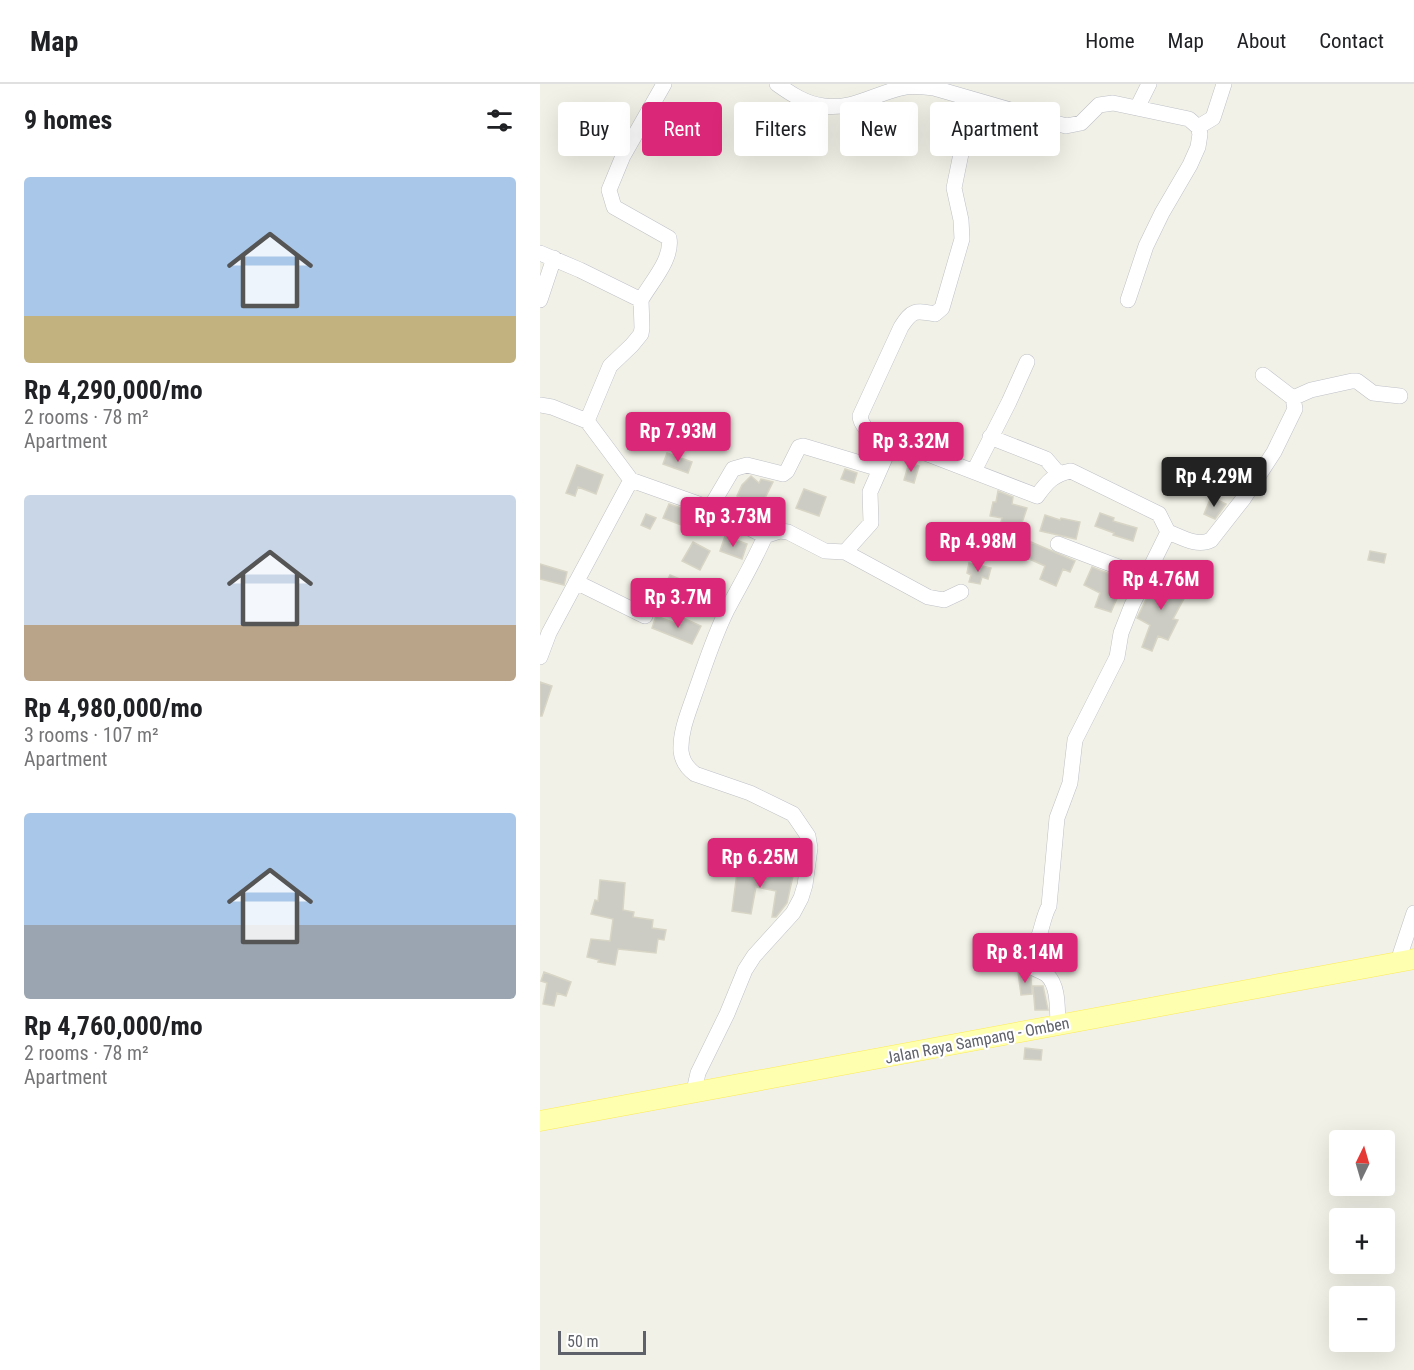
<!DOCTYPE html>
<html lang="en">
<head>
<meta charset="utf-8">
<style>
  body { margin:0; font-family:"Roboto Condensed",sans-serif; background:#f6f6f6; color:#202124; height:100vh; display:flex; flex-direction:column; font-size:22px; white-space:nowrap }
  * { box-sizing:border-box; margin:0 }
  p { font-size:20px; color:#757577 }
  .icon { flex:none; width:33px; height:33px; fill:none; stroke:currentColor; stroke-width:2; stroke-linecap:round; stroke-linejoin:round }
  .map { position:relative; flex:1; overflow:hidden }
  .side { display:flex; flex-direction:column; background:#fff; width:540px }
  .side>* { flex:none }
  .guide { position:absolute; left:18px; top:18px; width:570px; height:54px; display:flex; gap:12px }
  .needle { width:39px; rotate:5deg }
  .buttons { position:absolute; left:789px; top:1046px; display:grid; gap:12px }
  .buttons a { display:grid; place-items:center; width:66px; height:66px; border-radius:6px; background:#fff; box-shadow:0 6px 24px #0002; font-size:30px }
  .scale { position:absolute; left:18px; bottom:15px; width:88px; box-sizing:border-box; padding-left:6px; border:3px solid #5e6169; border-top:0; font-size:16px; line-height:21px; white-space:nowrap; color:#5e6169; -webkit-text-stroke:4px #fff; paint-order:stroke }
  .price { position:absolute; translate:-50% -51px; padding:0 14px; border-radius:6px; background:#db2777; color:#fff; font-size:20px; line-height:39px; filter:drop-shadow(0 2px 3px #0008) }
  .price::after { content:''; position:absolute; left:50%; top:36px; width:18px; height:14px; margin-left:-9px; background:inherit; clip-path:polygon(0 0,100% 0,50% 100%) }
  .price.current { background:#222; color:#fff }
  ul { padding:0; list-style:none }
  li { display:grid; align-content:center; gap:12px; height:318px; padding:0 24px }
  li span { display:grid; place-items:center; height:186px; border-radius:6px; color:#555 }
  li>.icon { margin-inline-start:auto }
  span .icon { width:108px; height:108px; fill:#fffc; stroke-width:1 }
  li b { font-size:26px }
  h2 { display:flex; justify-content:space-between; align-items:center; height:72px; padding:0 24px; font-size:26px }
  .chip { padding:0 21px; border-radius:6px; background:#fff; box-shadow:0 6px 24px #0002; font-size:21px; line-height:54px }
  .chip.current { background:#db2777; color:#fff }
  header { display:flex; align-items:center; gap:36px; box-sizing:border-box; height:84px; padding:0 30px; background:#fff; border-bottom:2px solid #e0e0e0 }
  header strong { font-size:28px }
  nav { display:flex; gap:33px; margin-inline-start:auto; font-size:21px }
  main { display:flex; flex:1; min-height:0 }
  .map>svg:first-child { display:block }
  .building { fill:#cdccc4; stroke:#d7d5c5; stroke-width:1.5 }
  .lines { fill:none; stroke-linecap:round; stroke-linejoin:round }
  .minor-casing { stroke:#bec0c6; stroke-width:16 }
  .major-casing { stroke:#fdec55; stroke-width:21 }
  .minor { stroke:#fff; stroke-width:15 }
  .major { stroke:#feffaf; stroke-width:20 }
  .labels { text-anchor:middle; stroke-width:4.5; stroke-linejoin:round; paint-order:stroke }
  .street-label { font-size:16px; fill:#5e6169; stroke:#fff }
</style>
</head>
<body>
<header>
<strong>Map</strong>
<nav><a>Home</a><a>Map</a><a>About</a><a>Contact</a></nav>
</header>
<main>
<section class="side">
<h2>9 homes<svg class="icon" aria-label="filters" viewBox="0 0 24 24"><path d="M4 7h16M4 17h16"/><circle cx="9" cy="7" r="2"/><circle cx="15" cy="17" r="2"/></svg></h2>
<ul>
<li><span style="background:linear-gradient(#a9c7e8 75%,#c2b280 0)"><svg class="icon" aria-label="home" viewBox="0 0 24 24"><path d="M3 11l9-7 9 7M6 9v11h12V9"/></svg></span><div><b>Rp 4,290,000/mo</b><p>2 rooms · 78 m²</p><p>Apartment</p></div></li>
<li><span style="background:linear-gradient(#c9d6e8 70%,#b9a48a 0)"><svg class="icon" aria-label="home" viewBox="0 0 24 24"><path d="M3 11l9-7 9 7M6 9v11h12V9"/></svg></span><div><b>Rp 4,980,000/mo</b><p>3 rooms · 107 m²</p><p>Apartment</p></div></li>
<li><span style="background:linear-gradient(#a9c7e8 60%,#9aa5b1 0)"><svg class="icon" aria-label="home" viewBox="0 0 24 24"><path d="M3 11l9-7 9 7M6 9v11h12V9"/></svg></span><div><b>Rp 4,760,000/mo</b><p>2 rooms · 78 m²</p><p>Apartment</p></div></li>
</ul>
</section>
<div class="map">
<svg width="874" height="1286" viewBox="0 0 874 1286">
  <rect width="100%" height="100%" fill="#f2f1e7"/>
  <path class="building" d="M 127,369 L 152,378 L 148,389 L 123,380 Z
    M 369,379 L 379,382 L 374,399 L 364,396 Z
    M 37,381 L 63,391 L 56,410 L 38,403 L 35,412 L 26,409 Z
    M 305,385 L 317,389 L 314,399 L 301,395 Z
    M 211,392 L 219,399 L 221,395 L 233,398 L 219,426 L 225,429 L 221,439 L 205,431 L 210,418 L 197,412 L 202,401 Z
    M 264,405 L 286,413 L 279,432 L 256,424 Z
    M 458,407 L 473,413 L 472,420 L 487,424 L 481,442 L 461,438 L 462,434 L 450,432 L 453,418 L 456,418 Z
    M 671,413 L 686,420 L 675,435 L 664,430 Z
    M 129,420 L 150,427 L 144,442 L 123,434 Z
    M 560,429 L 574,434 L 573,437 L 597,444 L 593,457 L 573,451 L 574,449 L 555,442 Z
    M 106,430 L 116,434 L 110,445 L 101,441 Z
    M 505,431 L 520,436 L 521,434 L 540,438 L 536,455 L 500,447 Z
    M 458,446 L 466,449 L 461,467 L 447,463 L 450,451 L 456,453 Z
    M 185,452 L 207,460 L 202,475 L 180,467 Z
    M 153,458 L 170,467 L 160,486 L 142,477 Z
    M 491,458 L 535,477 L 530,488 L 523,485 L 516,502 L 500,495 L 505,482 L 485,473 Z
    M 830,467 L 846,470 L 844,479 L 828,476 Z
    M 429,479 L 451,484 L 448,495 L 442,493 L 440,500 L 429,498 L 431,491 L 427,489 Z
    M 0,480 L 27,488 L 24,501 L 0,495 Z
    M 552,483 L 585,496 L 571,528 L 555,523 L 560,509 L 544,501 Z
    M 130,491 L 183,513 L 177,524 L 161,517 L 162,515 L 142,505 L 138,515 L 128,510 L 132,500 L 127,497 Z
    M 617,493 L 647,509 L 633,535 L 638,536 L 628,556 L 618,552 L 612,567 L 602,563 L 610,541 L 597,534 Z
    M 116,532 L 138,540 L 141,533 L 161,542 L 152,560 L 112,544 Z
    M 0,598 L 12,602 L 2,632 L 0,632 Z
    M 198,781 L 253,792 L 247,819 L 236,833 L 232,833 L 236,807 L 216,803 L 211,830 L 192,827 Z
    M 60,796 L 85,799 L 83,826 L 94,828 L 93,833 L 113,836 L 112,844 L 126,846 L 124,856 L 118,855 L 116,869 L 78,865 L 75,881 L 58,878 L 59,876 L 47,873 L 51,855 L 70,857 L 73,835 L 51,830 L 55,816 L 58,817 Z
    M 482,887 L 491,893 L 492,910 L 481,911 L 478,888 Z
    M 4,888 L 31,898 L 26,912 L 17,909 L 14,922 L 3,920 L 7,899 L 1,897 Z
    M 493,902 L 503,902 L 508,926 L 495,926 Z
    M 485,964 L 502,966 L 501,976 L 484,975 Z"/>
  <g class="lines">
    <defs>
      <path id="minor" d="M 237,0 C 251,10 266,20 284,22 C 312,26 335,10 361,4 C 372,1 384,3 394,4 L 526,42 L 541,39 L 559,21 L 573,19 L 649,35 L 658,43 L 660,50 L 658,63 L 650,81 L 622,129 L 606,162 L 588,216
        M 597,24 L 609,0
        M 658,43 L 673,34 L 684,0
        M 0,169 L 40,186 L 101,216 L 102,244 L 101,250 L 92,261 L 70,282 L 47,337 L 91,396 L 9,549 L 0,573
        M 0,216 L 14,174
        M 101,216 C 111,198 133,175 129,154 L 74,123 L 69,106 L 83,72 L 124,0
        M 753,314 L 771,306 L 812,297 L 817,297 L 833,309 L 860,312
        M 0,321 L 12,323 L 47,337
        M 450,353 L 506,375 L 518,389
        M 348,367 C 340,355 321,346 320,332 L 361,243 C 372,226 375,226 395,230 L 402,224 L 422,155 L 421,136 L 414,104 L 432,16
        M 434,387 L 469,318 L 487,278
        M 91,396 L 170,424 L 225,452
        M 170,424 L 193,385 L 207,381 L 243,390 L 247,387 L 259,363 L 263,362 L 340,385
        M 628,448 C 641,453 657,463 671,456 L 704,414 L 734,368 L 755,325 L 753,314 L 723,291
        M 518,460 L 605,493
        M 305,468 L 388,513 L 404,516 L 421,508
        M 36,498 L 105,532
        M 858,877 L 874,829
        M 154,1007 L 158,989 L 187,930 L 205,886 L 214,872 L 253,829 L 261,814 L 265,801 L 270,764 L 268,752 L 253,730 L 210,709 L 155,690 C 147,684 142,677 141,667 C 140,647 149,627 155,609 C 165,581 174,552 187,526 C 200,501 214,478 225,452 L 240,447 L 248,448 L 285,467 L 305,468 L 331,439 L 330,408 L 348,367 L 367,362 L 497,412 C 507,398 514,390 531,387 L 619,430 L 628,448 L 592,521 L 581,549 L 577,573 L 535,656 L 530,699 L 517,734 L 509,822 C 503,833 502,846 497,857 C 494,864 485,870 488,878 C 490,885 501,886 507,891 C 519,902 517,925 518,940"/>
      <path id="major" d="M 0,1037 L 874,875"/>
    </defs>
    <use href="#minor" class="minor-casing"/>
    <use href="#major" class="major-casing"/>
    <use href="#minor" class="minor"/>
    <use href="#major" class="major"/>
  </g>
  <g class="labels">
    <g class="street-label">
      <text transform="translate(437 956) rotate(-11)" y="6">Jalan Raya Sampang - Omben</text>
    </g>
  </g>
</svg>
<div class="buttons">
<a><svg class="needle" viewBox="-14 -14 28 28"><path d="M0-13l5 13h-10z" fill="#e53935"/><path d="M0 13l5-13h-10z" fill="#757577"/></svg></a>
<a>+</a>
<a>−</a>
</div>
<div class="scale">50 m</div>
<b class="price" style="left:138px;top:379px">Rp 7.93M</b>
<b class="price" style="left:371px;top:389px">Rp 3.32M</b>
<b class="price current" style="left:674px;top:424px">Rp 4.29M</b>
<b class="price" style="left:193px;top:464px">Rp 3.73M</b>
<b class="price" style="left:438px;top:489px">Rp 4.98M</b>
<b class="price" style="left:621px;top:527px">Rp 4.76M</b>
<b class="price" style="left:138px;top:545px">Rp 3.7M</b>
<b class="price" style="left:220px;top:805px">Rp 6.25M</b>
<b class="price" style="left:485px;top:900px">Rp 8.14M</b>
<div class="guide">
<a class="chip">Buy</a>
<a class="chip current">Rent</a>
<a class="chip">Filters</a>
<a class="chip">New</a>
<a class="chip">Apartment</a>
</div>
</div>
</main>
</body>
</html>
